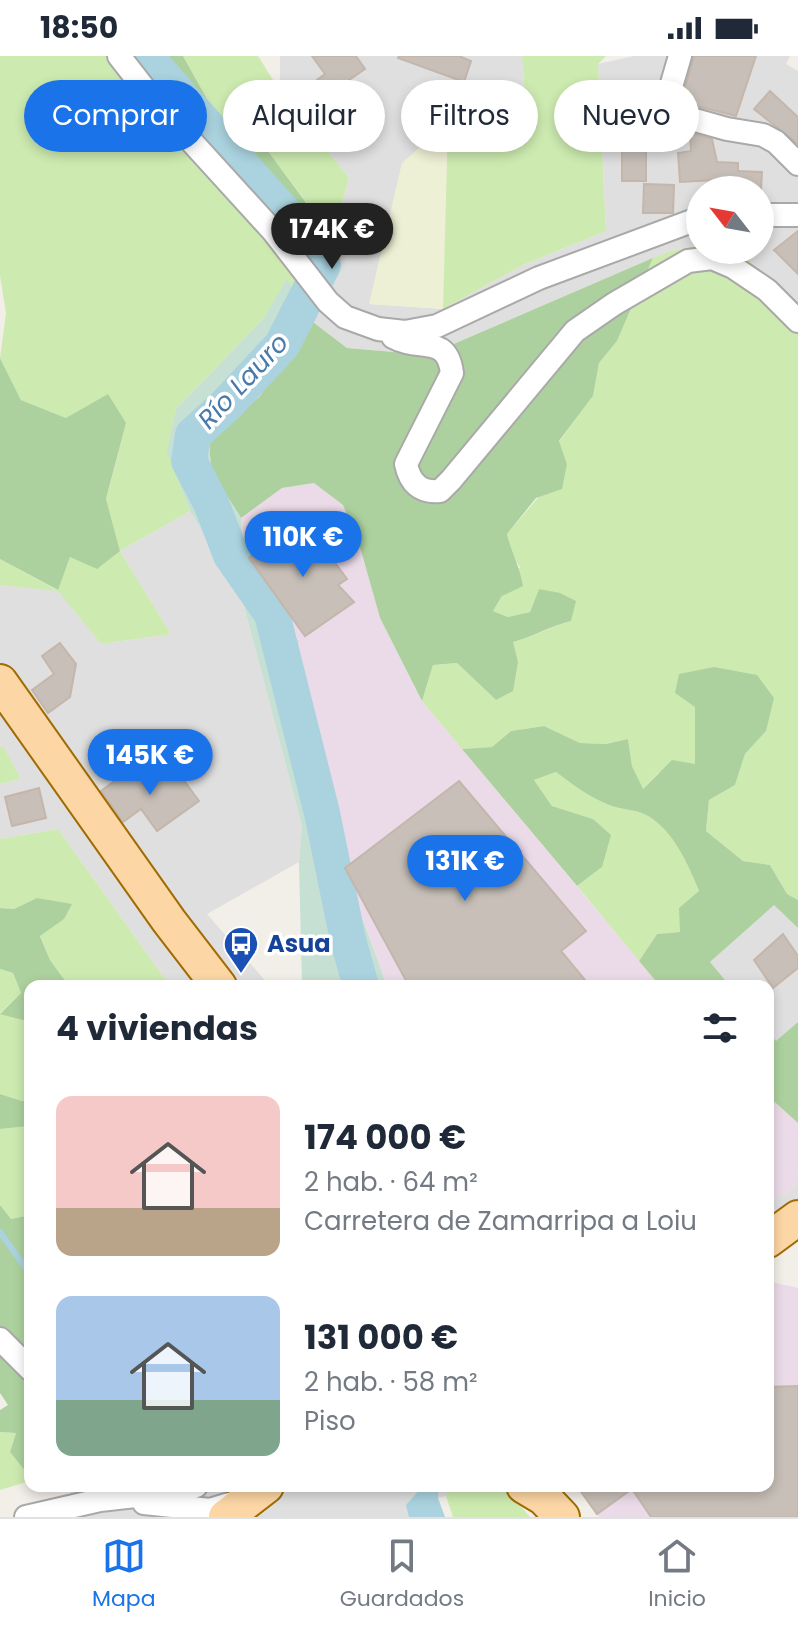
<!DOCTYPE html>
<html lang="es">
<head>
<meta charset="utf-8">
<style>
  body { margin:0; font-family:Poppins,sans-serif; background:#f6f6f7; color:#1f2937; height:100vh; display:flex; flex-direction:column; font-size:30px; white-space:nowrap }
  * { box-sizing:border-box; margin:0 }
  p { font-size:26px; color:#747a83 }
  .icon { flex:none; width:44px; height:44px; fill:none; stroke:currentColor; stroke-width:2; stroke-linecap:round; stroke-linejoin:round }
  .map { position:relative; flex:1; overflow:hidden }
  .side { position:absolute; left:24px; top:924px; width:750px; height:512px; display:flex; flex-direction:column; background:#fff; border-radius:16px; box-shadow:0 4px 12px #0003 }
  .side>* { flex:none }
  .hud { position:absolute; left:24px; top:24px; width:750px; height:72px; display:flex; gap:16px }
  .needle { width:52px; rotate:301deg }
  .tools { position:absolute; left:686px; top:120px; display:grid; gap:16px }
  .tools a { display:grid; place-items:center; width:88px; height:88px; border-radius:50%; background:#fff; box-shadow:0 4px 12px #0003; font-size:40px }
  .price { position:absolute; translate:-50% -68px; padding:0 18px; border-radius:28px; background:#1a73e8; color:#fff; font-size:26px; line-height:52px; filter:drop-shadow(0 2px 4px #0008) }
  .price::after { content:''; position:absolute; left:50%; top:48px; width:24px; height:18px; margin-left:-12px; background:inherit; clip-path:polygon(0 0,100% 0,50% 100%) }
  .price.current { background:#222; color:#fff }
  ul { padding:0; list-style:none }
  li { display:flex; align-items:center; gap:24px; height:200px; padding:0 32px }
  li span { display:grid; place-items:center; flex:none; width:224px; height:160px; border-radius:16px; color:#555 }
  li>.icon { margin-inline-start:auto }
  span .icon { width:96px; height:96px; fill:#fffc; stroke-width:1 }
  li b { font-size:34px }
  h2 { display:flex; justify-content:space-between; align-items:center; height:96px; padding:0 32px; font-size:34px }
  .chip { padding:0 28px; border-radius:36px; background:#fff; box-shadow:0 4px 12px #0003; font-size:28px; line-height:72px }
  .chip.current { background:#1a73e8; color:#fff }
  .status { display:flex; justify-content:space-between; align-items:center; height:56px; padding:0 40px; background:#fff; direction:ltr }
  .status svg { height:22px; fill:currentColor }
  .dock { display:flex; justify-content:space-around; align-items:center; height:112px; border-top:2px solid #e0e1e3; background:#fff; font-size:22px; color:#747a83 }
  .dock a { display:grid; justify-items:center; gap:4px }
  .dock .current { color:#1a73e8 }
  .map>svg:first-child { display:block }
  .residential { fill:#e0dfdf }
  .industrial { fill:#ebdbe8 }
  .farmland { fill:#eef0d5 }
  .grass { fill:#cdebb0 }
  .forest { fill:#add19e }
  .wetland { fill:#c6e0d4 }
  .water { fill:#aad3df }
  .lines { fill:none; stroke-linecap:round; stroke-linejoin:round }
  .stream { stroke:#aad3df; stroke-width:6 }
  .river { stroke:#aad3df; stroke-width:36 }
  .building { fill:#c7bfb8; stroke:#c4b6ab; stroke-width:2 }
  .minor-casing { stroke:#a9a9a9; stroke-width:26 }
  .primary-casing { stroke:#a06b00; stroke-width:38 }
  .minor { stroke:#fff; stroke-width:22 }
  .primary { stroke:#fcd6a4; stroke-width:34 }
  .labels { text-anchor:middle; stroke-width:7; stroke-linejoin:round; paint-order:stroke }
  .transit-label { font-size:24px; font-weight:bold; fill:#164399; stroke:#fff; text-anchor:start }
  .water-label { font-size:26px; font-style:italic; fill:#4a7aab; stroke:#fff }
</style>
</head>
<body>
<div class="status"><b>18:50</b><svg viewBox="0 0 49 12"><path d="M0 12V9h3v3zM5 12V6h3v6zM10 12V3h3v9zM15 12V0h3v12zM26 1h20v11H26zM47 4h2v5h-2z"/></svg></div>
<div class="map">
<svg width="798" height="1461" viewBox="0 0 798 1461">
  <rect width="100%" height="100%" fill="#f2efe9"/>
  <path class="residential" d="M 280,0 L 522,0 L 527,66 L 448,66 L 402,108 L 370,248 L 443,253 L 523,209 L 606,175 L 598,8 L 634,0 L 790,0 L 786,8 L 798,15 L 798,248 L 791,247 L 740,194 L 760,194 L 760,134 L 700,134 L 700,189 L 670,195 L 428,299 L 347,292 L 309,263 L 349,122 L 280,35 Z
    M 190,455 L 240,535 L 302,770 L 299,806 L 207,858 L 270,930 L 170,930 L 58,773 L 0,783 L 0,728 L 21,723 L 3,691 L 0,691 L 0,529 L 58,534 L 101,588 L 171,578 L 120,495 Z
    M 774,848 L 798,872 L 798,966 L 776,986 L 768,976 L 768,930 L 730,930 L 710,906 Z
    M 798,1118 L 798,1182 L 768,1185 L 768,1147 L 794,1132 Z
    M 70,1430 L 448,1430 L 446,1440 L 438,1442 L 414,1461 L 74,1461 Z"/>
  <path class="industrial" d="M 315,427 L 343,449 L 360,491 L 380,562 L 422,645 L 660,930 L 387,930 L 344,812 L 331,754 L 288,592 L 299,584 L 243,501 L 241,462 L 282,432 Z
    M 768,1040 L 798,1067 L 798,1118 L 794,1132 L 768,1147 Z
    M 768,1225 L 798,1232 L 798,1461 L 599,1461 L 597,1458 L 636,1431 L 768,1430 Z"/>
  <path class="farmland" d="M 448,66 L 443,253 L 369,248 L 402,107 Z"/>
  <path class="grass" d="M 0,0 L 133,0 L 145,17 L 298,193 L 332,181 L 265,91 L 232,70 L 211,50 L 183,0 L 258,0 L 280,35 L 349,122 L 309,263 L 287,223 L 264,262 L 176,353 L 168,395 L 190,455 L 120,495 L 171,578 L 101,588 L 58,535 L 0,529 L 0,503 L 57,534 L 70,501 L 120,495 L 106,444 L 126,367 L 66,362 L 21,344 L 0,302 L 6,257 L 0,220 Z
    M 522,0 L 606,0 L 598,8 L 606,175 L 523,209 L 443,253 L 448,66 L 527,66 Z
    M 700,189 L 700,194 L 740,194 L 798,255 L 798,844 L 787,838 L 770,809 L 743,805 L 706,775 L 709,744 L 735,729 L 745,698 L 766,675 L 695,650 L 695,708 L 658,717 L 642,734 L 632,710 L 628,683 L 606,688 L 580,687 L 544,670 L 511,675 L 492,691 L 462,693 L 422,645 L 433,609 L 457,607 L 496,644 L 518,606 L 512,586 C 533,581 550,571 571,565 L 539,533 L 530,556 L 508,561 L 493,555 L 520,511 L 512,500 L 507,478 L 567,408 L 559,386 L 593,340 L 599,307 L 617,285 L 653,202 L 670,195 Z
    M 3,690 L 21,723 L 0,728 L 0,691 Z
    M 556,716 C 573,729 589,741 609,749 C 621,754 635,753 646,759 C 674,773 688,808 699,835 L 680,876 L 657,878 L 639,905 L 577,830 L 602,811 L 593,763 L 552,750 L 534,724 Z
    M 58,773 L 170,930 L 69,930 L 50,904 L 40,879 L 64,863 L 38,842 L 14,853 L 0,852 L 0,783 Z
    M 0,913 L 13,917 L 21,937 L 0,957 L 30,966 L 30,1044 L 22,1045 L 0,1038 Z
    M 30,1070 L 30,1159 L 11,1163 L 0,1149 L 0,1073 Z
    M 0,1376 L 16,1377 L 10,1396 L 30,1421 L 30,1425 L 0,1434 Z
    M 448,1430 C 496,1430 498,1423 530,1461 L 453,1461 L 446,1440 Z"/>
  <path class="forest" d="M 133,0 L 183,0 L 211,50 L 232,70 L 265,91 L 332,182 L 298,193 L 145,17 Z
    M 653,202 L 617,285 L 599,307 L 593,340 L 559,385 L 567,408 L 562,433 L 536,442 L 507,478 C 511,496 520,511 523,530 L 502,540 L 493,555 L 508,561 L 530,556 L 539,533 L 560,537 L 576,545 L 571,565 C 550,570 533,581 513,586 L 518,606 L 513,635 L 496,644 L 457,607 L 433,609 L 422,645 L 380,562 L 360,491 L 343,449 L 314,427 L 282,432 L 241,462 L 211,415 L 209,382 L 260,340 L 309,263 L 347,292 L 428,299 Z
    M 0,302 L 21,344 L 66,362 L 108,338 L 126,367 L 106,443 L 120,495 L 97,513 L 70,501 L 58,534 L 0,503 Z
    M 714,611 L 757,619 L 774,642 L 766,675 L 745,698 L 735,729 L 709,744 L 706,775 L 743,805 L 770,809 L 787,838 L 798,844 L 798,872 L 774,849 L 710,906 L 730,930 L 660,930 L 639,905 L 657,878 L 680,876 L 679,852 L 699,835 C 688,808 673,773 646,759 C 635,753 621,754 609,749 C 589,741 573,729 556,716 L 534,724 L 552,750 L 593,763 L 611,779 L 602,811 L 577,830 L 462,693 L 492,691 L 511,675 L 544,670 L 580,687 L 606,688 L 628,683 L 632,710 L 643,733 L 672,704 L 695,708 L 695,651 L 675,637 L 679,618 Z
    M 37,842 L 72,848 L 64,863 L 40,880 L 50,904 L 69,930 L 30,930 L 30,966 L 0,958 L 21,937 L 13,917 L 0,913 L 0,852 L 14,853 Z
    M 798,966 L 798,1067 L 768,1040 L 768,976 L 776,985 Z
    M 0,1038 L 22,1045 L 30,1044 L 30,1070 L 0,1073 Z
    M 0,1149 L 11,1163 L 30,1159 L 30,1421 L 10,1396 L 16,1377 L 0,1376 L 0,1354 L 8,1349 L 0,1337 Z"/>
  <path class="wetland" d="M 287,222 L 309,263 L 260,340 L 209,382 L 211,416 L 241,462 L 243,501 L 299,585 L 288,592 L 331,754 L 344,812 L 387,930 L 302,930 L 299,806 L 302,770 L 240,535 L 190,455 L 167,395 L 176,353 L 264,262 Z"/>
  <path class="water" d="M 423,1430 L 439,1430 L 438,1442 L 445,1461 L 409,1461 L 406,1449 Z"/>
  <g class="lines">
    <path class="stream" d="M 0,1176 L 30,1218"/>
    <path class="river" d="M 145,0 L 282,155 L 323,209 L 282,289 L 226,349 L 193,379 L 189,405 L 211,447 L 231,499 L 272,558 L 322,757 L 348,884 L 361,930"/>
  </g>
  <path class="building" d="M 312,0 L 356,0 L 365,13 L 327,39 L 317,24 L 325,18 Z
    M 399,0 L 459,0 L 471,5 L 464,26 L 398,2 Z
    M 694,0 L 756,0 L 736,60 L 681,46 Z
    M 770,35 L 798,61 L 798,88 L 754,53 Z
    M 622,65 L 646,65 L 646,125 L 622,125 Z
    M 690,77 L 712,83 L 717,106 L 738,107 L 738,115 L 762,116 L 761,134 L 718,134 L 718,124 L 680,126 L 678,97 L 691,95 Z
    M 644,128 L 674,129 L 673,157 L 643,157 Z
    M 798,175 L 798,218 L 774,194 Z
    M 294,469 L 311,488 L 317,482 L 347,523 L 338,529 L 354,546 L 305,580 L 249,502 Z
    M 60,587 L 76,608 L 70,641 L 48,657 L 32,634 L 54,618 L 42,600 Z
    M 135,710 L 150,729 L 174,711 L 199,745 L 157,775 L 141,753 L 123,766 L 101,735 Z
    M 459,725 L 586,875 L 561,895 L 590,930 L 409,930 L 345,812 Z
    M 39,732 L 46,762 L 12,770 L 5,741 Z
    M 783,878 L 798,900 L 798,912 L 773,932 L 754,904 Z
    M 798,1330 L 798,1461 L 651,1461 L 632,1433 L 597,1458 L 577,1430 L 768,1430 L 768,1331 Z"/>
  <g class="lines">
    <defs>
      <path id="minor" d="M 119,0 L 151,41 L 273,175 L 328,246 L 345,261 L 378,273 L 405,276 L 437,270 L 539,222 L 700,162
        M 680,0 L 666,48 L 670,57 L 727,73 L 763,79 L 776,86 L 798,108
        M 760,159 L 798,159
        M 393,281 C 419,296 447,277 452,317 L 406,408 C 410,427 420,437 440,435 L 451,424 L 575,275 L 614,248 L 688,205 L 712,202 L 733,211 L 767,234 L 798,265
        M 0,1283 L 30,1313
        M 144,1447 L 210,1454 L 239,1445
        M 26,1461 L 100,1444 L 171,1436 L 196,1430"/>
      <path id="primary" d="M 0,626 L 169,865 L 219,930
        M 768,1184 L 798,1162
        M 524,1430 L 544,1442 L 562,1461
        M 226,1461 L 266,1430"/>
    </defs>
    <use href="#minor" class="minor-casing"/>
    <use href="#primary" class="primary-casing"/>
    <use href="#minor" class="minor"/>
    <use href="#primary" class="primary"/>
  </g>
  <defs>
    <symbol id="bus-pin" viewBox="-11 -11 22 30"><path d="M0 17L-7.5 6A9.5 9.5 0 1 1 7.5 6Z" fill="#1a4fb4" stroke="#fff"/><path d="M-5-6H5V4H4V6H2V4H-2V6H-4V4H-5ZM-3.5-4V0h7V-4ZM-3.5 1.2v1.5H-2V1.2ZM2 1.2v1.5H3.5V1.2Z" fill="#fff"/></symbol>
  </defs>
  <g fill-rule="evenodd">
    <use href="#bus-pin" x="221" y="868" width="40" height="54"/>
  </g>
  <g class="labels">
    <g class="transit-label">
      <text x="267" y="896">Asua</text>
    </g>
    <g class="water-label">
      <text transform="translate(243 325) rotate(-47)" y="9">Río Lauro</text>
    </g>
  </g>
</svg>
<div class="tools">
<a><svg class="needle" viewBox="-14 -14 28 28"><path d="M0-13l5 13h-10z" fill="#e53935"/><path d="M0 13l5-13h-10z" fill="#747a83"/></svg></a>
</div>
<b class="price current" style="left:332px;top:215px">174K €</b>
<b class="price" style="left:303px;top:523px">110K €</b>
<b class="price" style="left:150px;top:741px">145K €</b>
<b class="price" style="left:465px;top:847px">131K €</b>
<div class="hud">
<a class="chip current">Comprar</a>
<a class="chip">Alquilar</a>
<a class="chip">Filtros</a>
<a class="chip">Nuevo</a>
</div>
<section class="side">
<h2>4 viviendas<svg class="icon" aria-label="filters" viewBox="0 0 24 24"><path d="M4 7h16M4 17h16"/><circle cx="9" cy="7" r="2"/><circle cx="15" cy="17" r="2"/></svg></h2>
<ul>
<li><span style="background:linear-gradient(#f6c9c9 70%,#b9a48a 0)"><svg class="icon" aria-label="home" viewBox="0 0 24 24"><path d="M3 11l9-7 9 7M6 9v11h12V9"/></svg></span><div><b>174 000 €</b><p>2 hab. · 64 m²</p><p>Carretera de Zamarripa a Loiu</p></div></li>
<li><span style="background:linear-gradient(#a9c7e8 65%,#7fa58c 0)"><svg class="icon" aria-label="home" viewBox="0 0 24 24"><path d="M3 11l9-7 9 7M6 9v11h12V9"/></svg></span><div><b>131 000 €</b><p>2 hab. · 58 m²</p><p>Piso</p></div></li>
</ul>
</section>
</div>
<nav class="dock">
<a class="current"><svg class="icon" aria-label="map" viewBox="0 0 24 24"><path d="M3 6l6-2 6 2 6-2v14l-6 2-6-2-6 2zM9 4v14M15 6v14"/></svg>Mapa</a>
<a><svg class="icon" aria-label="saved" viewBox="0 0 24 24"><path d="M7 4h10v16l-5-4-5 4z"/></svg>Guardados</a>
<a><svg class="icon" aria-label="home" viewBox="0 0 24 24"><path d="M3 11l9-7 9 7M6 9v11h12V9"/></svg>Inicio</a>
</nav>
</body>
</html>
